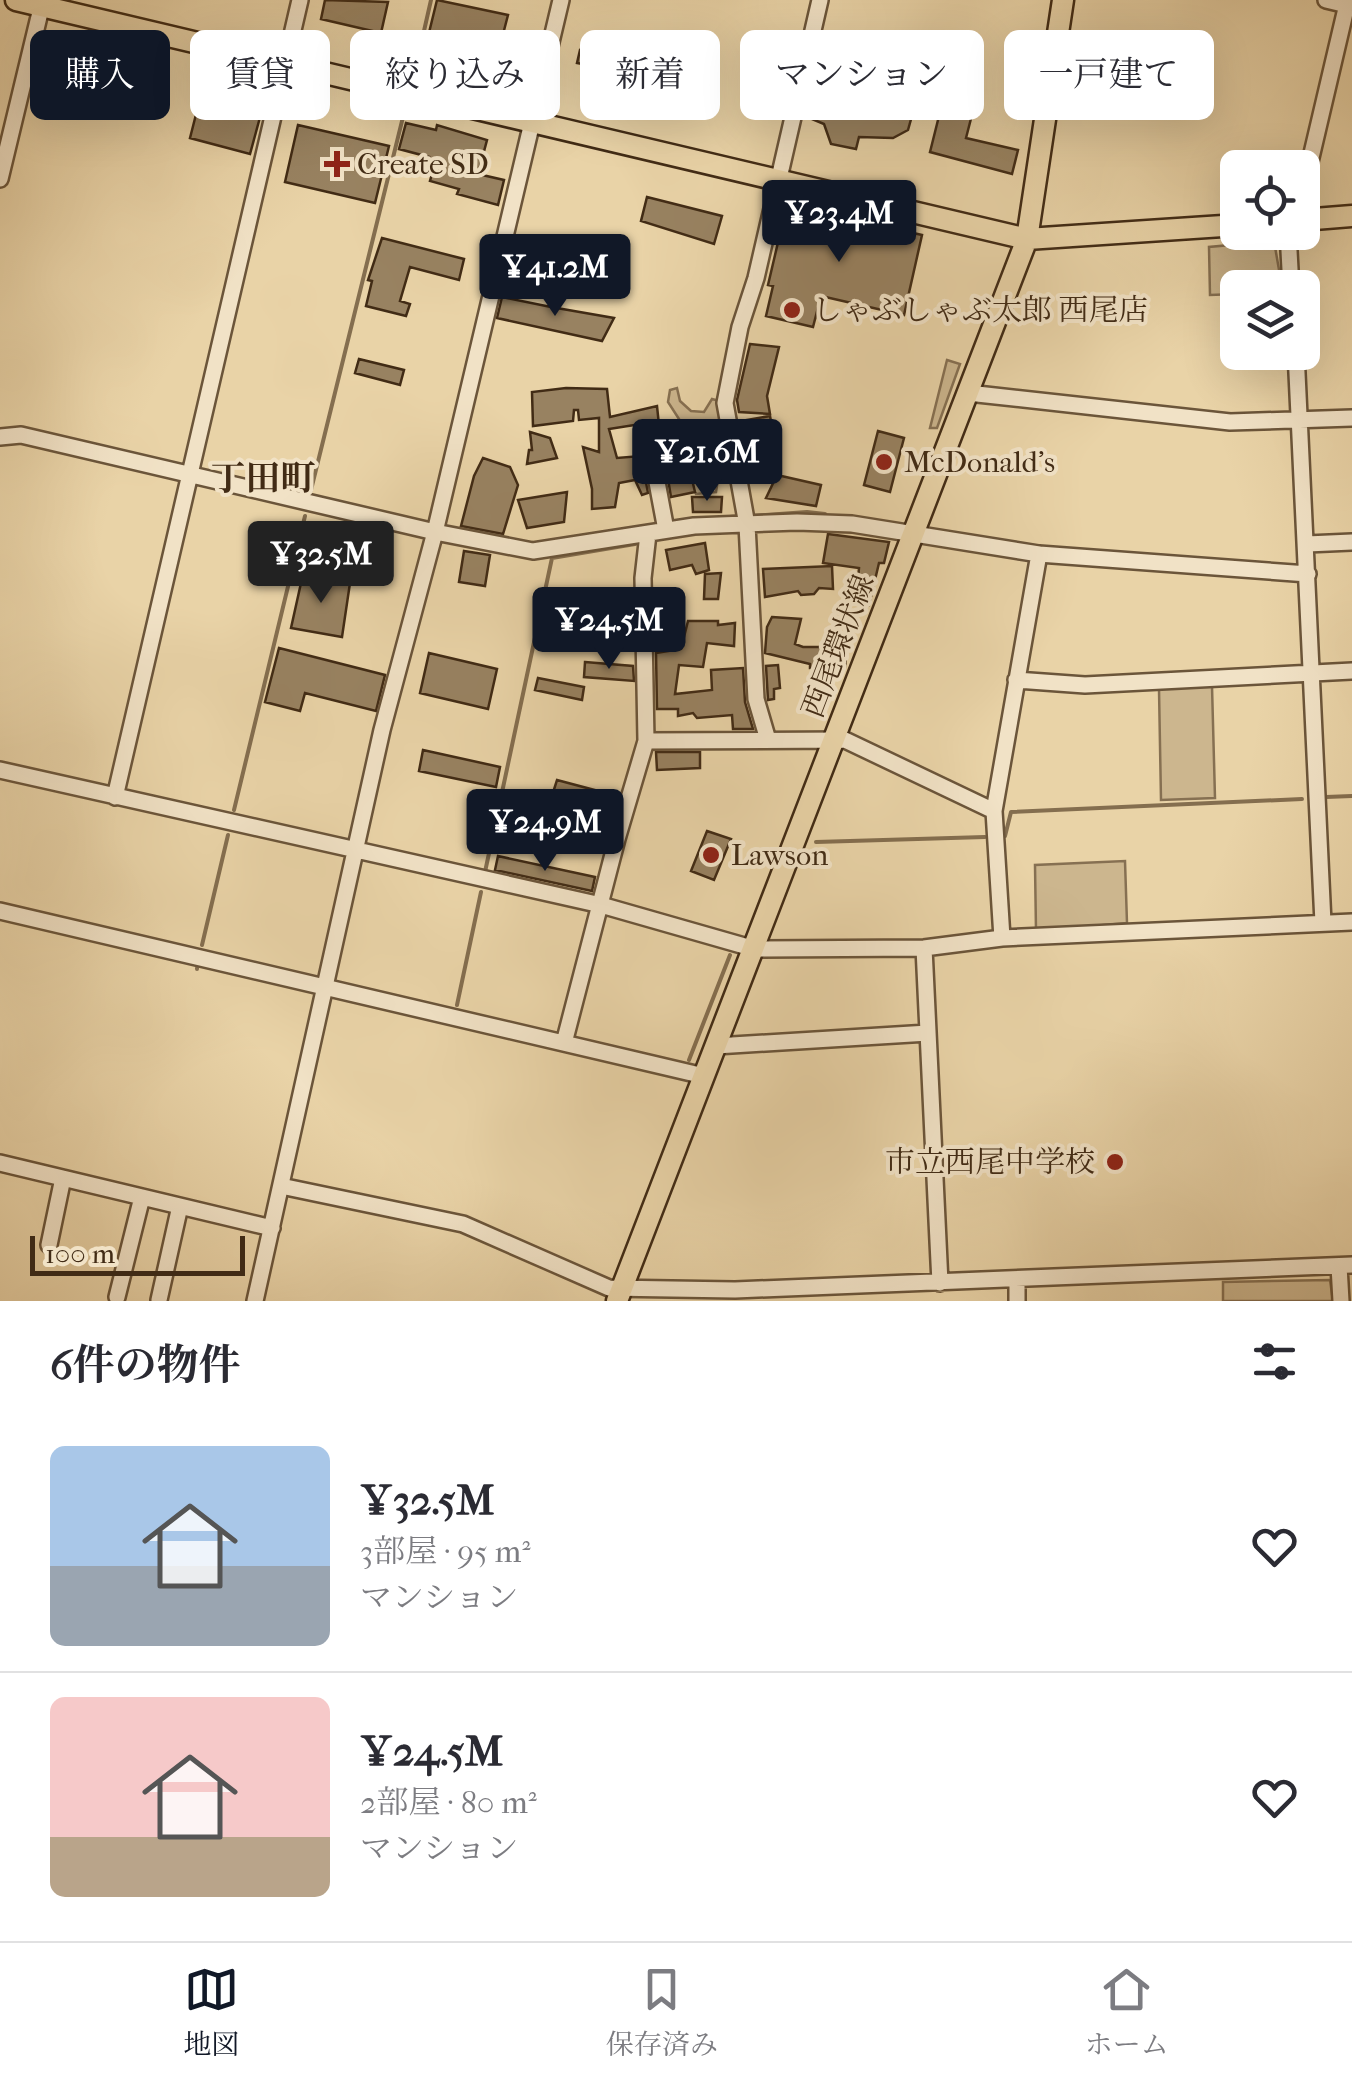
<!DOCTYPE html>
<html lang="ja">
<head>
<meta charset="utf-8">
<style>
  body { margin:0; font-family:"IM FELL French Canon","Noto Serif JP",serif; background:#f2f2f3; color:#2b2b33; height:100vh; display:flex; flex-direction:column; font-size:38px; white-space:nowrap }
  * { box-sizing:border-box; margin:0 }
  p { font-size:32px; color:#7c7c81 }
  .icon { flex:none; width:55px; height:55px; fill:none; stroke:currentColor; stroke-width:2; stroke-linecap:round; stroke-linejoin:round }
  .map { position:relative; height:1301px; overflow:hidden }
  .panel { display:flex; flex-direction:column; background:#fff; flex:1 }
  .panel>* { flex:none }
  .banner { position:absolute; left:30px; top:30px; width:1292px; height:90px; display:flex; gap:20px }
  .buttons { position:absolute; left:1220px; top:150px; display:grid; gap:20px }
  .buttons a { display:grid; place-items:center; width:100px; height:100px; border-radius:15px; background:#fff; box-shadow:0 10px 40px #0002; font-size:50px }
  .scale { position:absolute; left:30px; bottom:25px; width:215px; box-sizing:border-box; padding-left:10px; border:5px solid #412b15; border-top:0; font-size:28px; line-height:35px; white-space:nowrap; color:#412b15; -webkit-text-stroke:8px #f1e2c6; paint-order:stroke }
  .price { position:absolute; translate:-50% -85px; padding:0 22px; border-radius:10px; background:#111827; color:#fff; font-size:32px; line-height:65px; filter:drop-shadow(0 2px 5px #0008) }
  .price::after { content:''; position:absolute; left:50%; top:60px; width:30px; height:22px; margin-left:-15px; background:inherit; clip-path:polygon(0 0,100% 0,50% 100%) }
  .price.current { background:#222; color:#fff }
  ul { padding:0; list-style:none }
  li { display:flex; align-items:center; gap:30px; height:250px; padding:0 50px }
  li+li { border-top:2px solid #e1e1e2 }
  li span { display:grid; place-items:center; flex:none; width:280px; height:200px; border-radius:15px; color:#555 }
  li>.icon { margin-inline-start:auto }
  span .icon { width:120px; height:120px; fill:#fffc; stroke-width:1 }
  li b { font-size:42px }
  h2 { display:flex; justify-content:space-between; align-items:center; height:120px; padding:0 50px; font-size:42px }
  .pill { padding:0 35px; border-radius:15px; background:#fff; box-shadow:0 10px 40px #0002; font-size:35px; line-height:90px }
  .pill.current { background:#111827; color:#fff }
  .tabs { display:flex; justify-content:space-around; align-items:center; height:140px; border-top:2px solid #e1e1e2; background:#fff; font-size:28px; color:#7c7c81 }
  .tabs a { display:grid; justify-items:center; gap:5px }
  .tabs .current { color:#111827 }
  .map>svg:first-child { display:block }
  .green { fill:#ccb68e; stroke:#867052; stroke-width:2.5 }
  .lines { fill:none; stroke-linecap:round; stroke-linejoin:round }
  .stream { stroke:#846e4f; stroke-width:4 }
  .building { fill:#988261; stroke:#412b15; stroke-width:2.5 }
  .minor-casing { stroke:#6b553a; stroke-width:20 }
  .major-casing { stroke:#412b15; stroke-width:25 }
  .minor { stroke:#f1e2c6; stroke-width:15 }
  .major { stroke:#e9d3a7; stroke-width:20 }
  .poi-dot { fill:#8f2418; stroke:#f1e2c6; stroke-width:4 }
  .labels { text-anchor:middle; stroke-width:8; stroke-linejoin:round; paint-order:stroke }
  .poi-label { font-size:30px; fill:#412b15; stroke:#f1e2c6; text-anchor:start }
  .street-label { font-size:30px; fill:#412b15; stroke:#f1e2c6 }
  .quarter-label { font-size:35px; font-weight:bold; fill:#412b15; stroke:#f1e2c6 }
</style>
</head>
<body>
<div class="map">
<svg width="1352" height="1301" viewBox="0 0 1352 1301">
  <rect width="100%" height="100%" fill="#e9d3a7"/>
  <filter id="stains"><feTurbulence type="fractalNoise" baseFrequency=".002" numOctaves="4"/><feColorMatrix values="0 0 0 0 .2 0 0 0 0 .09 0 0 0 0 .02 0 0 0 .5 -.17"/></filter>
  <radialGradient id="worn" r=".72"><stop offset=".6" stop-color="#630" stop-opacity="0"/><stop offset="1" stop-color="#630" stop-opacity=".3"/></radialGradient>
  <path class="green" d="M 1274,241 L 1282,287 L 1238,288 L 1237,294 L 1210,295 L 1209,247 Z
    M 947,360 L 960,364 L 937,428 L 930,428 Z
    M 677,388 L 680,401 L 691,411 L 704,412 L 712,399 L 723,402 L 724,421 L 686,429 L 685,448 L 714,451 L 727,447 L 732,475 L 718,479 L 716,492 L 696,494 C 682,468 670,448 679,419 L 668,402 L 670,390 Z
    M 1212,686 L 1215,798 L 1161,800 L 1159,689 Z
    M 1125,861 L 1127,923 L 1036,931 L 1035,865 Z
    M 1330,1280 L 1333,1301 L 1223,1301 L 1223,1282 Z"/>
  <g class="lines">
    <path class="stream" d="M 414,75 L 431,0
      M 311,490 L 404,113
      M 750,516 L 807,512 L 825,514
      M 720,518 L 740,516
      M 1326,797 L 1352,796
      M 234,810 L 305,516
      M 1005,836 L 1011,812 L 1302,799
      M 816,842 L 985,837
      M 485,872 L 552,558 L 635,544
      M 202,945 L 228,835
      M 197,969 L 197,968
      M 457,1005 L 481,892
      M 689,1060 L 730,955"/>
  </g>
  <path class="building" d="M 325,0 L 388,2 L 381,33 L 321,19 Z
    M 437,0 L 508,15 L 501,42 L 538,50 L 532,73 L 490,64 L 488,74 L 476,71 L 474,82 L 442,74 L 447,50 L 426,45 Z
    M 74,42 L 148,58 L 136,112 L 71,98 L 68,112 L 40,106 L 52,54 Z
    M 598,45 L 667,60 L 658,95 L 624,87 L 617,114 L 583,106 L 593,66 L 577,63 L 580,50 L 596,54 Z
    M 204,83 L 265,99 L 250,154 L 190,138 Z
    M 810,92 L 818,93 L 816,100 L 885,111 L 888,102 L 915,105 L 908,130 L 893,138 L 859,137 L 856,149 L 831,144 L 824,124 L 807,117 Z
    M 944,96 L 975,103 L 966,138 L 1018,150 L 1012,174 L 930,152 Z
    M 406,123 L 436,130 L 437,125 L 487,140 L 478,174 L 504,180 L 498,205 L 457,194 L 459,189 L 430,181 L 435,163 L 428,161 L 429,157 L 399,149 Z
    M 298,125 L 389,146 L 375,203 L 285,182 Z
    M 647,197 L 722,216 L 714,244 L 641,221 Z
    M 787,204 L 922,235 L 904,315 L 821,296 L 813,327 L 766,316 L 773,286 L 768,285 Z
    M 382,238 L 464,259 L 459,280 L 410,267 L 400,301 L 410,304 L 406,316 L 366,306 L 372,281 L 368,280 Z
    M 502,297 L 551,307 L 614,318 L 602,341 L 497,318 Z
    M 750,344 L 779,347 L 767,396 L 770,414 L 739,412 L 737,400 Z
    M 359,359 L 404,370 L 400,385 L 355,373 Z
    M 566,388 L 607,389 L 610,417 L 657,406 L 659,425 L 647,423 L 609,429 L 617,458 L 641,456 L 648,493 L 642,495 L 635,480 L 619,483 L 615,507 L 592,509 L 592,489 L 583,447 L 599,452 L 599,418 L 579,420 L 578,410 L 574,410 L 573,421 L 533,426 L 532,392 Z
    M 770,416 L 780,468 L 750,473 L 741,421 Z
    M 712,426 L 716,447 L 688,446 L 686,431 Z
    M 878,431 L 904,438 L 890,492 L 864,485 Z
    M 530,432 L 550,438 L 557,458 L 527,464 L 529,450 L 532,450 Z
    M 483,458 L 510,467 L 518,485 L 503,534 L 461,526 L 474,476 Z
    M 691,475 L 695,492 L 671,497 L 668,479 Z
    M 777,475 L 821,485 L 816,506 L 766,498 Z
    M 567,492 L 564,522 L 527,528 L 518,500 Z
    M 692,497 L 722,497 L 721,512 L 693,512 Z
    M 828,534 L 889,542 L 884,563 L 879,563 L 869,605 L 856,601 L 859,568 L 823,563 Z
    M 705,543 L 709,570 L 696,574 L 692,565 L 670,570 L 666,550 Z
    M 464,551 L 490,555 L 485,586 L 459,582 Z
    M 832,566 L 833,589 L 819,588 L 814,594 L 801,595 L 798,591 L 765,597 L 763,569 Z
    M 721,573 L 718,599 L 704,599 L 705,574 Z
    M 303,574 L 350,583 L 342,637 L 291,628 Z
    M 772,617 L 801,619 L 795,644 L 803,647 L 847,647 L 845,667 L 810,668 L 810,664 L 765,653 L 767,627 Z
    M 688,621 L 718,621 L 718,625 L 735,623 L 734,646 L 707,643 L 703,667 L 679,665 L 675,694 L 712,690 L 711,670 L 743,668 L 745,702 L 753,729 L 733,729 L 732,715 L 697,718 L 693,713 L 678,716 L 678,709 L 657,709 L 656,653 L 681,649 Z
    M 279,648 L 385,675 L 376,711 L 305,693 L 300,711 L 265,702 Z
    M 429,653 L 497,669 L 488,709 L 420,693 Z
    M 585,662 L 633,666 L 634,681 L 584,677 Z
    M 778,665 L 780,688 L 774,689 L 774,699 L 768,700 L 766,666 Z
    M 538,678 L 584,687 L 582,700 L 535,690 Z
    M 423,750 L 500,767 L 496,787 L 419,771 Z
    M 656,752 L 700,752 L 700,768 L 657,770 Z
    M 557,780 L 617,796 L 608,830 L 587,825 L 594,810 L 550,802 Z
    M 707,831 L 731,839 L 714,880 L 691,871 Z
    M 498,856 L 595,877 L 592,891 L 495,870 Z"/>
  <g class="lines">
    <defs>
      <path id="minor" d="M 1326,0 L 1347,5
        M 0,179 L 43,0
        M 1302,196 L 1348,0
        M 1288,232 L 1291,288
        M 1296,352 L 1323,923
        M 968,393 L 1230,422 L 1352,418
        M 648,434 L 666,530
        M 0,437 L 21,435 L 435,532 L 533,551 L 694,526 L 797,522 L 852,524 L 1039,554 L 1308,574
        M 1307,544 L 1352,542
        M 1016,680 L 1085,685 L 1352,671
        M 768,740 L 756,699 L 747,525 L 725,403 L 740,327 L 756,278 L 820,0
        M 646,741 L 845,740 L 994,811
        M 0,770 L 601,905 L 755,949 L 924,948 L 1002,938 L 1352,922
        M 115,797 L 300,0
        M 0,911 L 704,1076
        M 1002,938 L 994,811 L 1039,554
        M 924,948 L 940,1283
        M 564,1043 L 617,839 L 646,741 L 643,578 L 648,534
        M 716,1046 L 928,1033
        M 0,1163 L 272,1228
        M 281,1186 L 463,1224 L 609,1288 L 735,1290 L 1352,1265
        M 49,1245 L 63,1178
        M 1339,1266 L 1341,1301
        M 117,1297 L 142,1197
        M 159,1300 L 180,1206
        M 255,1301 L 382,730 L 435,532 L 561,0
        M 1017,1301 L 1017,1280"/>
      <path id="major" d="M 16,0 L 1027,239 L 1238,225
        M 1302,220 L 1352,216
        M 617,1301 L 1027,239 L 1063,0"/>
    </defs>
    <use href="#minor" class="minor-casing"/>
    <use href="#major" class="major-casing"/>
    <use href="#minor" class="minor"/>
    <use href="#major" class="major"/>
  </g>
  <g class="poi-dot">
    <path d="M332 149h10v10h10v10h-10v10h-10v-10h-10v-10h10z"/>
    <circle cx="792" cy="310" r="10"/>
    <circle cx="884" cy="462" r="10"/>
    <circle cx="711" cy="855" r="10"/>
    <circle cx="1115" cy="1162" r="10"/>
  </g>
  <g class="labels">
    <g class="poi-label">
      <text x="357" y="174">Create SD</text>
      <text x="812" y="320">しゃぶしゃぶ太郎 西尾店</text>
      <text x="904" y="472">McDonald's</text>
      <text x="731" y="865">Lawson</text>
      <text x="1095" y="1172" text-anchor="end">市立西尾中学校</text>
    </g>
    <g class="street-label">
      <text transform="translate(838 646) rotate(-69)" y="10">西尾環状線</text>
    </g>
    <g class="quarter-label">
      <text x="263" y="490">丁田町</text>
    </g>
  </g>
  <rect width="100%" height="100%" filter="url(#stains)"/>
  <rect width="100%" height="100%" fill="url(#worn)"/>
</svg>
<div class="buttons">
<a><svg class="icon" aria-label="locate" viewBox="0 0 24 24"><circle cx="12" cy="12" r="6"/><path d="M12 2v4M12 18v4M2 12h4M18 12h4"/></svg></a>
<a><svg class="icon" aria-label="layers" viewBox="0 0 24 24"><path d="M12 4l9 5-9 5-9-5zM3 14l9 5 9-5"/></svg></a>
</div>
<div class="scale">100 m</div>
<b class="price" style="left:839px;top:265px">¥23.4M</b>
<b class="price" style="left:555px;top:319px">¥41.2M</b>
<b class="price" style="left:707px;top:504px">¥21.6M</b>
<b class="price current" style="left:321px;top:606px">¥32.5M</b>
<b class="price" style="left:609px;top:672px">¥24.5M</b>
<b class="price" style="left:545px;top:874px">¥24.9M</b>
<div class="banner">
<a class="pill current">購入</a>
<a class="pill">賃貸</a>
<a class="pill">絞り込み</a>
<a class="pill">新着</a>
<a class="pill">マンション</a>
<a class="pill">一戸建て</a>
</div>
</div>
<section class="panel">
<h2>6件の物件<svg class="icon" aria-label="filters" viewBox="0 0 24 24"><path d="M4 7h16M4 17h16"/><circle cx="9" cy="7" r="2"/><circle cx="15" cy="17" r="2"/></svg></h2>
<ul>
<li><span style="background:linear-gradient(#a9c7e8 60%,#9aa5b1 0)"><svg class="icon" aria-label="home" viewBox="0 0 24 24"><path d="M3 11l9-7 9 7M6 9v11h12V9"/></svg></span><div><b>¥32.5M</b><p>3部屋 · 95 m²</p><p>マンション</p></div><svg class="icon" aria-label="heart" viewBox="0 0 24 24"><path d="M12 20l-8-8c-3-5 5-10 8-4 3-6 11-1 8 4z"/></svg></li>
<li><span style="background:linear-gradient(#f6c9c9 70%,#b9a48a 0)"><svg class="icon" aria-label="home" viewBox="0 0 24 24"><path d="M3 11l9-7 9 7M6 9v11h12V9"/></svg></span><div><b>¥24.5M</b><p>2部屋 · 80 m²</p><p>マンション</p></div><svg class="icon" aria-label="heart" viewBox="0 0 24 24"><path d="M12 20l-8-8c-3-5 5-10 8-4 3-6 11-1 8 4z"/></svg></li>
</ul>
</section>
<nav class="tabs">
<a class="current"><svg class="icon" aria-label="map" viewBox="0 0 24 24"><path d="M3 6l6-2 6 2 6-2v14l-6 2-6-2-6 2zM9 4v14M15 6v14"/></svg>地図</a>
<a><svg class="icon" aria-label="saved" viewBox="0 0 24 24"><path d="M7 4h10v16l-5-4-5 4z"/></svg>保存済み</a>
<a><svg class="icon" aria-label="home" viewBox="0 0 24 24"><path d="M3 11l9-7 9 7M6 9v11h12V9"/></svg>ホーム</a>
</nav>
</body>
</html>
